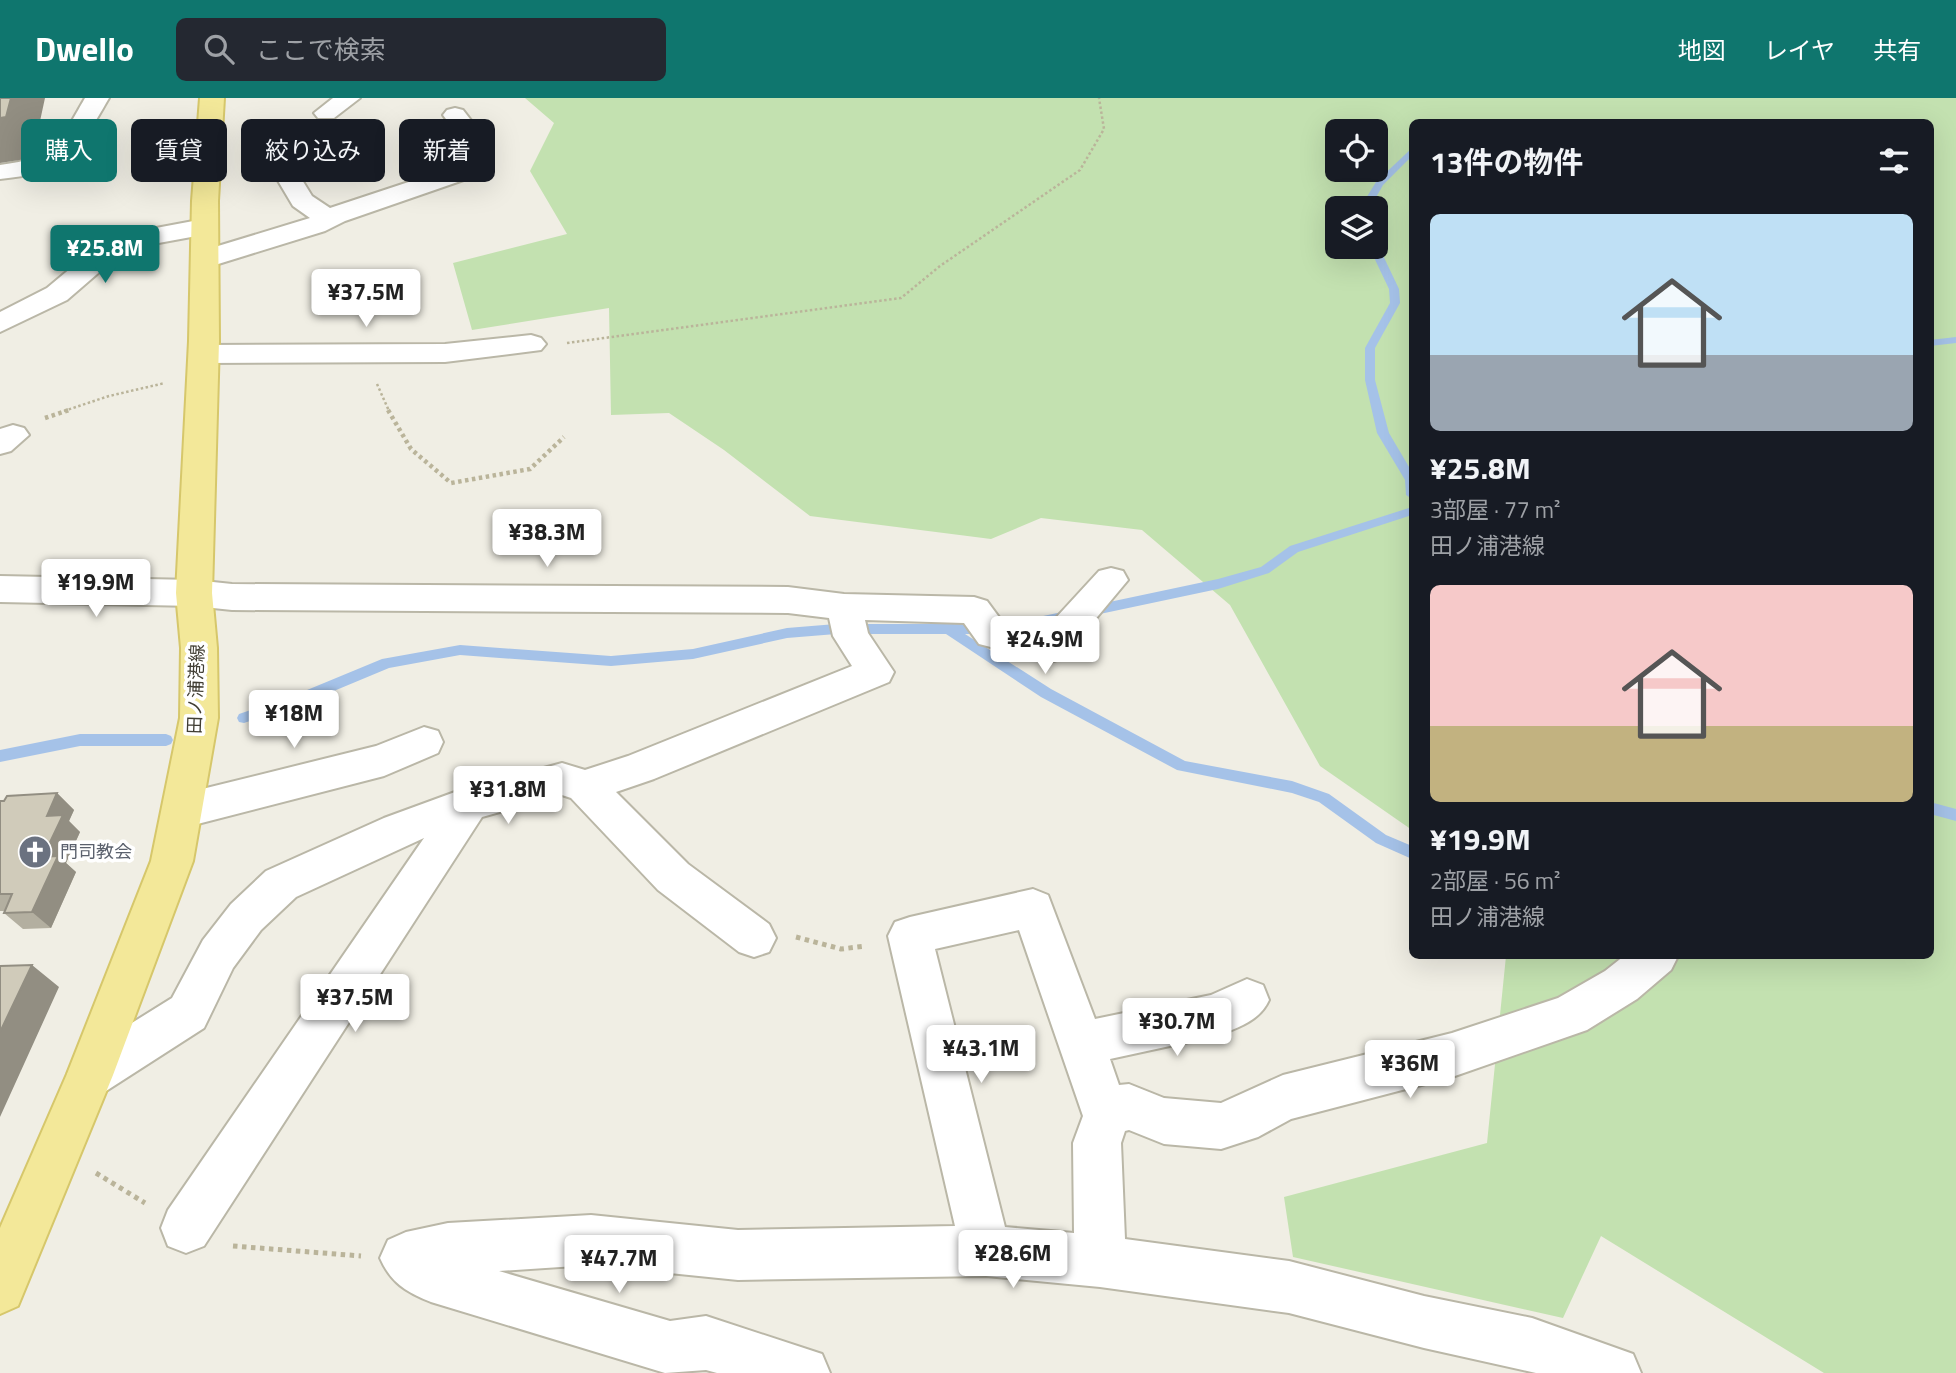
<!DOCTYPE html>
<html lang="ja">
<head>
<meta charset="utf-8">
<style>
  body { margin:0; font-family:"Titillium Web","Noto Sans JP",sans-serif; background:#242831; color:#f1f3f6; height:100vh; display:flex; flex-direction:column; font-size:26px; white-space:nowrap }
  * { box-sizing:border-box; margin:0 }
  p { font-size:23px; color:#9ea1a6 }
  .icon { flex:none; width:38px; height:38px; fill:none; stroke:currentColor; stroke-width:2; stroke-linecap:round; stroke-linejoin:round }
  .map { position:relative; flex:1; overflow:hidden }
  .drawer { position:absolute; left:1409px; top:21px; width:525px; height:840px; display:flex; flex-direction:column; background:#171b24; border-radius:10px; box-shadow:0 7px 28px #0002 }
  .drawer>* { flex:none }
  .guide { position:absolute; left:21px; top:21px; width:665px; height:63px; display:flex; gap:14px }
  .controls { position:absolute; left:1325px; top:21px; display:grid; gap:14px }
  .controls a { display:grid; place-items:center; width:63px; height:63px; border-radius:10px; background:#171b24; box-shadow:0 7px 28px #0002; font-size:35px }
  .price { position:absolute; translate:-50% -60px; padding:0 16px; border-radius:7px; background:#fff; color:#222; font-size:23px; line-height:46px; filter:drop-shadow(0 2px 4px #0008) }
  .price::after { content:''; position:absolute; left:50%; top:42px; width:21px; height:16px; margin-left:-10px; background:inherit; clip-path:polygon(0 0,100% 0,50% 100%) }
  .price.selected { background:#0f766e; color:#fff }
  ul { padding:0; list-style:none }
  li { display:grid; align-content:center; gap:14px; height:371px; padding:0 21px }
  li span { display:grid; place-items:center; height:217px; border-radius:10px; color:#555 }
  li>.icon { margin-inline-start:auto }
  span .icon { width:126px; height:126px; fill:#fffc; stroke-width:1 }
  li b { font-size:30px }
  h2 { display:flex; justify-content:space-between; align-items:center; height:84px; padding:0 21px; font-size:30px }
  .pill { padding:0 24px; border-radius:10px; background:#171b24; box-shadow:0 7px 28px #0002; font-size:24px; line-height:63px }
  .pill.selected { background:#0f766e; color:#fff }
  header { display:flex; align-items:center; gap:42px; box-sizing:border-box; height:98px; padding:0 35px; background:#0f766e; color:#fff }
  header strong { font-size:33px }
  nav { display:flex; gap:38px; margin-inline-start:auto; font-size:24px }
  .search { width:490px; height:63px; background:#242831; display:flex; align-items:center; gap:18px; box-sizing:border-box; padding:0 24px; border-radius:10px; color:#9ea1a6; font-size:26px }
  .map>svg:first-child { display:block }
  .green { fill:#c3e1b0; fill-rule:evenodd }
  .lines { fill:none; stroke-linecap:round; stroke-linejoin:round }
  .stream { fill:#a5c2e8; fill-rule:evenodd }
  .minor-casing { stroke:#bab7a7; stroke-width:4 }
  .major-casing { stroke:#d6c76b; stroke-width:4 }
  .path-far2 { stroke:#bab49a; stroke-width:2.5; stroke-dasharray:2.5 2.5; stroke-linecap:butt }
  .path-far1 { stroke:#bab49a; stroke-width:4.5; stroke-dasharray:3.5 3.5; stroke-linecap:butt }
  .path { stroke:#bab49a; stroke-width:5; stroke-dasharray:4.5 4.5; stroke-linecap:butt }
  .minor { fill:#fff; fill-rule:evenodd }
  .major { fill:#f3e899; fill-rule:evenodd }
  .wall { fill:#b3afa0 }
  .shaded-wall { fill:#928e82 }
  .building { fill:#d0cbba; stroke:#928e82; stroke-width:2 }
  .labels { text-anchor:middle; stroke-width:7; stroke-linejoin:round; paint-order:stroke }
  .street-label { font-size:18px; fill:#413e34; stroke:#fff }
  .worship-label { font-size:18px; fill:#5b616d; stroke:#fff; text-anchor:start }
</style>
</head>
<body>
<header>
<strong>Dwello</strong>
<div class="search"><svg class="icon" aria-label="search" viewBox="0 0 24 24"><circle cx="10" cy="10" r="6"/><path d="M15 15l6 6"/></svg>ここで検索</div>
<nav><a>地図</a><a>レイヤ</a><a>共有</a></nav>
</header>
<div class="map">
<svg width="1956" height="1275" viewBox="0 0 1956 1275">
  <rect width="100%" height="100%" fill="#f0eee4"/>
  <path class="green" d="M 525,0 L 1956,0 L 1956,1275 L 1824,1275 L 1601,1138 L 1563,1220 L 1293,1159 L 1284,1099 L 1487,1045 L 1506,858 L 1930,858 L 1930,24 L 1412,24 L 1412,732 L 1320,668 L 1230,507 L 1142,432 L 1041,420 L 991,441 L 810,418 L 724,352 L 669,315 L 611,317 L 609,210 L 472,232 L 453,165 L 567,136 L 530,73 L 554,25 ZM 1337,33 L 1376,33 L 1376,72 L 1337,72 ZM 1337,110 L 1376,110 L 1376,149 L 1337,149 Z"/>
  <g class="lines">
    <path class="stream" d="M 1412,50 L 1412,58 L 1383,87 L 1370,110 L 1360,110 L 1376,84 Z
      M 1376,146 L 1379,149 L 1399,191 L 1400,205 L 1375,250 L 1375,282 L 1389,335 L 1412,374 L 1412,401 L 1406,397 L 1405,382 L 1377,335 L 1365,282 L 1365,250 L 1390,205 L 1389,191 L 1369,149 L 1376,149 Z
      M 1956,239 L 1956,245 L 1930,248 L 1930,242 Z
      M 1412,409 L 1412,417 L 1298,454 L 1269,475 L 1218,491 L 1005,536 L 965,536 L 1051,591 L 1185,663 L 1292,683 L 1329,696 L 1386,737 L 1412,748 L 1412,761 L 1376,745 L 1319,704 L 1292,695 L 1177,672 L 1041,599 L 946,536 L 836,536 L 787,540 L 693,561 L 611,568 L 460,557 L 389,570 L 305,605 L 244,625 L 239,624 L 237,620 L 239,616 L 295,597 L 382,561 L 460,547 L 611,558 L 693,551 L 787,530 L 836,526 L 1005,526 L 1218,481 L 1261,469 L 1290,448 Z
      M 80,636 L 166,636 L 171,638 L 173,642 L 171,646 L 166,648 L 80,648 L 0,664 L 0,652 Z
      M 1930,704 L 1956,711 L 1956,723 L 1930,716 Z"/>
    <defs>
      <path id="minor" d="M 85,0 L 109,0 C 75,58 70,74 0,81 L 0,67 C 56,60 59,45 85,0 Z
        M 333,0 L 360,0 L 334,20 L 318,20 L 314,15 Z
        M 455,10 L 463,12 L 487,43 L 490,48 L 490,61 L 475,78 L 345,123 L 325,133 L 215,167 L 205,169 L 195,167 L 191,161 L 195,155 L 310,120 L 293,108 L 274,76 C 283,63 294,52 311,56 L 314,61 L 299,77 L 312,98 L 330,110 L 457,68 L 466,59 L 466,48 L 443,17 L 447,12 Z
        M 204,121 L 213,123 L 217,129 L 213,135 L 126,151 L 67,202 L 0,234 L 0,214 L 47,190 L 108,139 Z
        M 531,237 L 541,240 L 546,246 L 541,252 L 445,264 L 204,265 L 194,262 L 189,256 L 194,250 L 204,247 L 445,246 Z
        M 13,327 L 24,330 L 29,337 L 11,353 L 0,356 L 0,331 Z
        M 1111,470 L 1123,473 L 1128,482 L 1063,560 L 1050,564 L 979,546 L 964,525 L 865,522 L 868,535 L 894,574 L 889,584 L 654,681 L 616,694 L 688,766 L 769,826 L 776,840 L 769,854 L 754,859 L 739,854 L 658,792 L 571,700 L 562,697 L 482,719 L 204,1148 L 186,1155 L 168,1148 L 161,1130 L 168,1112 L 424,740 L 296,799 L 261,832 L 233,870 L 204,930 L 106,993 L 90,999 L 74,993 L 67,977 L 74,961 L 172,900 L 203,842 L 231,806 L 266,773 L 384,720 L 455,694 L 562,665 L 585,672 L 628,658 L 852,568 L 833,538 L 829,520 L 788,515 L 232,512 L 194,508 L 0,504 L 0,478 L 194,482 L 232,486 L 788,489 L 844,496 L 974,499 L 987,503 L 1004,526 L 1042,535 L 1099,473 Z
        M 424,629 L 438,633 L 443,644 L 438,655 L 384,678 L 182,730 L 168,725 L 162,713 L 168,701 L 182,696 L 376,648 Z
        M 1033,791 L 1048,797 L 1095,921 L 1211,897 L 1247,881 L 1263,887 L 1269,902 C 1260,923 1237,930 1216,938 L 1110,961 L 1119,987 L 1129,986 L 1164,1000 L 1221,1005 L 1283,977 L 1452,935 L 1558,900 L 1605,873 L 1624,858 L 1678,858 L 1671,872 L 1637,901 L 1587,932 L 1452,979 L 1291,1021 L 1258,1039 L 1221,1051 L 1164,1046 L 1129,1032 L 1125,1033 L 1121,1045 L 1125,1141 L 1289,1163 L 1424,1198 L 1532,1220 L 1633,1256 L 1641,1275 L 1536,1275 L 1424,1250 L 1289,1215 L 1100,1189 L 986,1178 L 738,1182 L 591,1167 L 499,1173 L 670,1223 L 706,1218 L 822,1256 L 830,1275 L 717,1275 L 706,1272 L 665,1275 L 431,1204 C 406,1194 391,1185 380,1160 L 388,1142 L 406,1134 L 448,1125 L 591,1117 L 738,1132 L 955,1128 L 888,838 L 895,824 L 910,819 ZM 1019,832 L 1083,1018 L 1073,1045 L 1074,1135 L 1005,1129 L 935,851 Z"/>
      <path id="major" d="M 200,0 L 224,0 L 218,103 L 219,243 L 212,495 L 217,550 L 218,620 L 193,763 L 113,977 L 18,1208 L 0,1216 L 0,1130 L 67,976 L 151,763 L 180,620 L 181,550 L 176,495 L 189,243 L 192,103 Z"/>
    </defs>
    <use href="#minor" class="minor-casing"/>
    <use href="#major" class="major-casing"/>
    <path class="path-far2" d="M 567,245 L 901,200 L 940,168 L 1080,72 L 1104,31 L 1099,0
      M 377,286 L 389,313
      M 64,313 L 109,298 L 165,285"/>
    <path class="path-far1" d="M 388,312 L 411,351 L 451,385 L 530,371 L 564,339
      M 45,320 L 69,312"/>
    <path class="path" d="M 796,839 L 841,851 L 866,848
      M 96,1075 L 145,1105
      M 233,1148 L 361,1158"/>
    <use href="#minor" class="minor"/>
    <use href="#major" class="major"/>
  </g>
  <path class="wall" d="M 57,695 L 74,712 L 69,723 L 80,734 L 66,765 L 76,774 L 51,830 L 23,831 L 4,815 L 5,813 L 0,813 L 0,703 Z"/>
  <path class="shaded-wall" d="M 11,0 L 45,0 L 32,60 L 0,65 L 0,20 Z
    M 57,695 L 74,712 L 69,723 L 80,734 L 66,765 L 76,774 L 51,830 L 32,814 L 43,759 L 47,718 Z
    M 32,867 L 59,889 L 0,1019 L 0,934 Z"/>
  <path class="building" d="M 0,0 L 11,0 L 6,19 L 0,20 Z
    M 57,695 L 47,718 L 63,717 L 43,759 L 58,758 L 32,814 L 4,815 L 12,796 L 0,796 L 0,703 L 4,703 L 7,698 Z
    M 32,867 L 0,934 L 0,868 Z"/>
  <defs>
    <symbol id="church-disc" viewBox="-11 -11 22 22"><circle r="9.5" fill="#6b7280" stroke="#fff"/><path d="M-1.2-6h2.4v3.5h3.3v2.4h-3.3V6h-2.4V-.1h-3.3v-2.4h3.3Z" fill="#fff"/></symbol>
  </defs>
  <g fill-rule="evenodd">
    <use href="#church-disc" x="16" y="735" width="38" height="38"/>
  </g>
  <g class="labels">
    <g class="street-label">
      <text transform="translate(196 591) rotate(-88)" y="6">田ノ浦港線</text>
    </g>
    <g class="worship-label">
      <text x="60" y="760">門司教会</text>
    </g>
  </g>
</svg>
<div class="controls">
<a><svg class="icon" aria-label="locate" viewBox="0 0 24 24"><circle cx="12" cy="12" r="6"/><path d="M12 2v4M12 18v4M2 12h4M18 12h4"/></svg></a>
<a><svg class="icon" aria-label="layers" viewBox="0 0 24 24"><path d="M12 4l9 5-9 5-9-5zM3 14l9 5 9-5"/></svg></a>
</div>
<b class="price selected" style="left:105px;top:187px">¥25.8M</b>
<b class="price" style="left:366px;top:231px">¥37.5M</b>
<b class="price" style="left:547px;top:471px">¥38.3M</b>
<b class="price" style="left:96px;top:521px">¥19.9M</b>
<b class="price" style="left:1045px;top:578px">¥24.9M</b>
<b class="price" style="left:294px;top:652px">¥18M</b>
<b class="price" style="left:508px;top:728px">¥31.8M</b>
<b class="price" style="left:355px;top:936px">¥37.5M</b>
<b class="price" style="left:1177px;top:960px">¥30.7M</b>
<b class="price" style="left:981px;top:987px">¥43.1M</b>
<b class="price" style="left:1410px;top:1002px">¥36M</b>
<b class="price" style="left:1013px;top:1192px">¥28.6M</b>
<b class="price" style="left:619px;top:1197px">¥47.7M</b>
<div class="guide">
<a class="pill selected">購入</a>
<a class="pill">賃貸</a>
<a class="pill">絞り込み</a>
<a class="pill">新着</a>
</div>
<section class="drawer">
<h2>13件の物件<svg class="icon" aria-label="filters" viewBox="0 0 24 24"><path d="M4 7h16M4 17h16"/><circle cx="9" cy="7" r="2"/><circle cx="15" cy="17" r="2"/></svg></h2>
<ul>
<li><span style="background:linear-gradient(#bfe0f5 65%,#9aa5b1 0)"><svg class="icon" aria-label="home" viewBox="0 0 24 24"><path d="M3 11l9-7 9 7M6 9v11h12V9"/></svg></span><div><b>¥25.8M</b><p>3部屋 · 77 m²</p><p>田ノ浦港線</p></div></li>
<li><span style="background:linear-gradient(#f6c9c9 65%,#c2b280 0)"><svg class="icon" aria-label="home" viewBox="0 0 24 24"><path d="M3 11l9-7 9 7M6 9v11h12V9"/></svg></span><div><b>¥19.9M</b><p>2部屋 · 56 m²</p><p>田ノ浦港線</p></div></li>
</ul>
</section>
</div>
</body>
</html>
